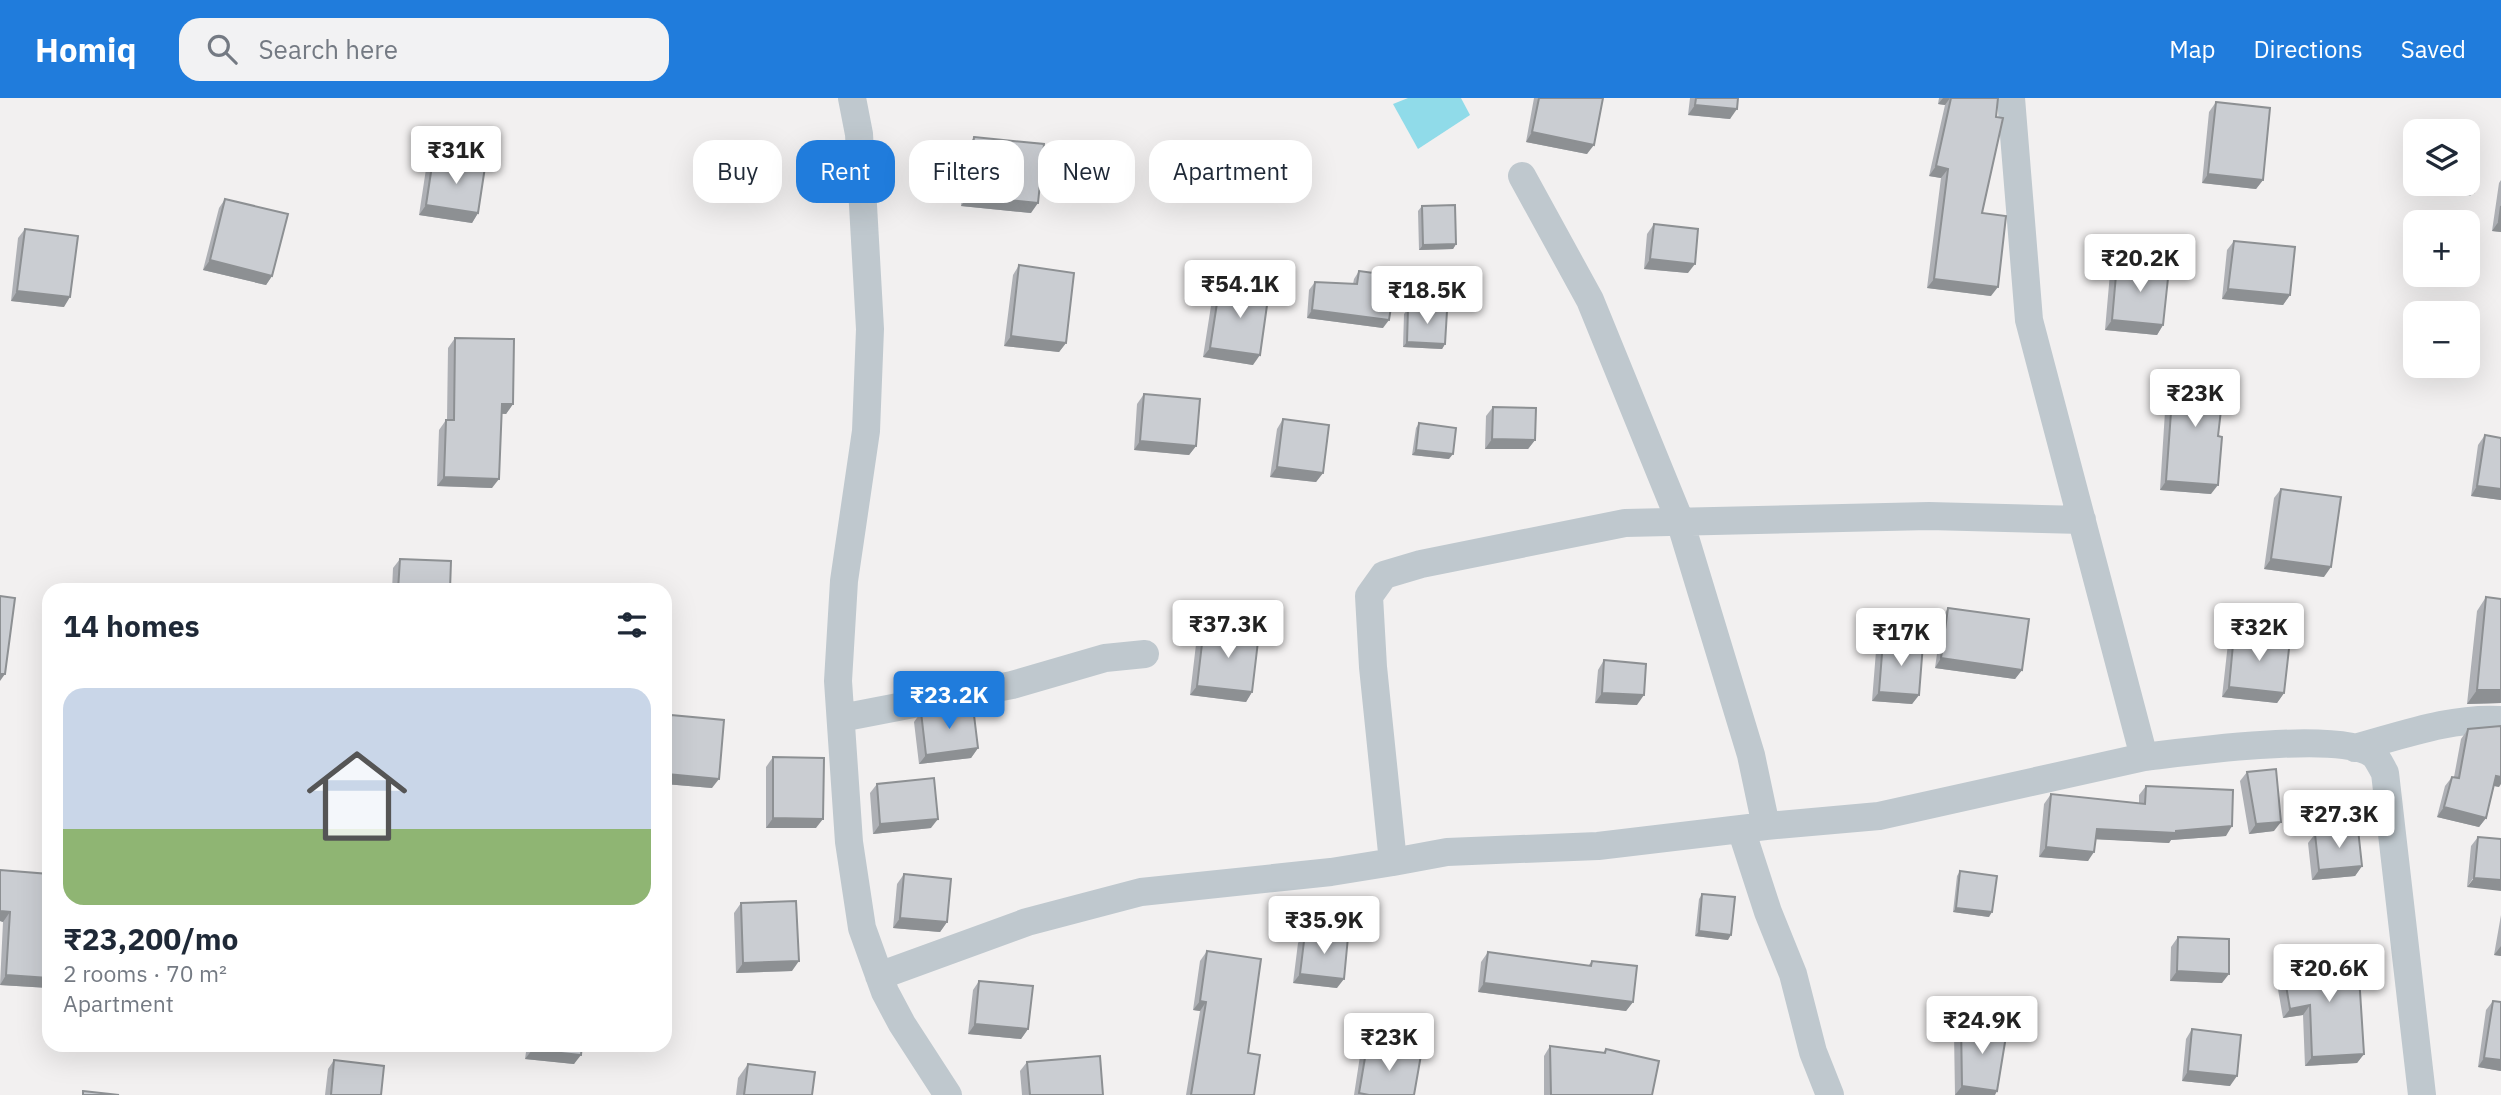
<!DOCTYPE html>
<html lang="en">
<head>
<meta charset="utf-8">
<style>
  body { margin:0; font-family:"IBM Plex Sans",sans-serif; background:#f2f2f3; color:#1f2937; height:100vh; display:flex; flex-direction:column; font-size:26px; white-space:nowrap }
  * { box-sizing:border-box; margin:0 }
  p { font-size:23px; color:#747a83 }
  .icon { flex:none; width:38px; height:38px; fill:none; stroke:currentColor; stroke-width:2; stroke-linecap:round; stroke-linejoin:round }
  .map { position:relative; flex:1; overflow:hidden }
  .sheet { position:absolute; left:42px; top:485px; width:630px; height:469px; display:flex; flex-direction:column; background:#fff; border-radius:21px; box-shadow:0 7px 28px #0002 }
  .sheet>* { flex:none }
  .banner { position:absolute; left:693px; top:42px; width:665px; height:63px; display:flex; gap:14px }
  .controls { position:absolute; left:2403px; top:21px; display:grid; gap:14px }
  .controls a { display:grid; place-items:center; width:77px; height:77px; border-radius:14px; background:#fff; box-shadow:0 7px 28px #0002; font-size:35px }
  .price { position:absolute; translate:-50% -60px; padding:0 16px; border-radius:7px; background:#fff; color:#222; font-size:23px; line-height:46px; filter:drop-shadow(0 2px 4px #0008) }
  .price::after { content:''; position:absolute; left:50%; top:42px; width:21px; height:16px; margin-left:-10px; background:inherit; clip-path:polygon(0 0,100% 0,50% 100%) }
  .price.on { background:#207cdc; color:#fff }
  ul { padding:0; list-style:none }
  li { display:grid; align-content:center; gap:14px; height:371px; padding:0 21px }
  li+li { border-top:2px solid #e0e1e3 }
  li span { display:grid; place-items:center; height:217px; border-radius:21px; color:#555 }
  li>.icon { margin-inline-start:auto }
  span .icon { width:126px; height:126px; fill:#fffc; stroke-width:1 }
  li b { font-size:30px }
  h2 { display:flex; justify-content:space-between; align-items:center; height:84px; padding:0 21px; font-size:30px }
  .pill { padding:0 24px; border-radius:21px; background:#fff; box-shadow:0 7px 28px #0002; font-size:24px; line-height:63px }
  .pill.on { background:#207cdc; color:#fff }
  header { display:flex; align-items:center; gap:42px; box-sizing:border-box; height:98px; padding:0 35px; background:#207cdc; color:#fff }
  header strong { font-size:33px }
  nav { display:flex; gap:38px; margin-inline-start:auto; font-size:24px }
  .search { width:490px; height:63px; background:#f2f2f3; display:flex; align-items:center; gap:18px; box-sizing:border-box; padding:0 24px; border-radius:21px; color:#747a83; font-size:26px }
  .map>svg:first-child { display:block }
  .water { fill:#90dbe9 }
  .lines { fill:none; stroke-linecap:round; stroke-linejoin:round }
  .minor { stroke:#bfc8ce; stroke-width:28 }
  .wall { fill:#aeb0b5 }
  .shaded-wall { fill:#8d9093 }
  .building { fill:#cacdd2; stroke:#8d9093; stroke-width:2 }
</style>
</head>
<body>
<header>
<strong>Homiq</strong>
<div class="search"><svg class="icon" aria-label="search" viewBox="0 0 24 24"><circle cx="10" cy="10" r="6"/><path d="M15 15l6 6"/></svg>Search here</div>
<nav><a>Map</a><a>Directions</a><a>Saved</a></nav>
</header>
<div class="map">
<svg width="2501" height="997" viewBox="0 0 2501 997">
  <rect width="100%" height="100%" fill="#f2f0f0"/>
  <path class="water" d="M 1408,0 L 1461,0 L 1470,17 L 1418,51 L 1393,6 Z"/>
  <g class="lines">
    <path class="minor" d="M 852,0 L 859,36 L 870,231 L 866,333 L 844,483 L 838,583 L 849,744 L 862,830 L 885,894 L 902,926 L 948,997
      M 2011,0 L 2029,222 L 2144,659 C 2187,654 2342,632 2374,657 C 2378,661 2382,670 2385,675 L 2422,997
      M 1522,78 L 1590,202 L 1680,423 L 1751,657 L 1766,728
      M 841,620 L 1012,587 L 1105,560 L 1145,556
      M 2355,650 C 2403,637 2451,619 2501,622
      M 1741,731 L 1768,814 L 1793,876 L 1813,954 L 1830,997
      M 1393,764 L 1447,754 L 1598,748 L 1766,728 L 1879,718 L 2144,659
      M 879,878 L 1027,824 L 1141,794 L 1331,774 L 1393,764 L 1373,569 L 1369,498 L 1384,477 L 1421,466 L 1625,425 L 1929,418 L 2082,422"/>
  </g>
  <path class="wall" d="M 1534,0 L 1603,0 L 1587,56 L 1526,44 Z
    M 1690,0 L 1738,0 L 1730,21 L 1688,17 Z
    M 1939,0 L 1998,0 L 1982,115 L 1991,198 L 1927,190 L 1941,80 L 1929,78 L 1945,7 L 1938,6 Z
    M 2216,4 L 2263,82 L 2256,91 L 2202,85 L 2209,14 Z
    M 974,39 L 1031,115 L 961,108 L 967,49 Z
    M 433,61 L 478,115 L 472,125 L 419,117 L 426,71 Z
    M 2501,82 L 2501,134 L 2492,133 L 2499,85 Z
    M 225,101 L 272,178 L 266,187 L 203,172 L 219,110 Z
    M 1422,108 L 1456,146 L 1453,151 L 1419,152 L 1418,113 Z
    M 1654,126 L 1688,175 L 1644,171 L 1647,136 Z
    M 25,131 L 64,209 L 11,203 L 18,140 Z
    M 2234,143 L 2290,197 L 2283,207 L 2222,201 L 2227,152 Z
    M 2117,166 L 2163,227 L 2157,237 L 2105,232 L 2110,175 Z
    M 1019,167 L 1066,245 L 1059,254 L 1004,248 L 1013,177 Z
    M 1359,173 L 1383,230 L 1307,220 L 1309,192 L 1315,184 L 1353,186 L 1354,181 Z
    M 1220,186 L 1253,267 L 1203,259 L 1213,195 Z
    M 1408,211 L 1445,246 L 1442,251 L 1403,249 L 1404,216 Z
    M 455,240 L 513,306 L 506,316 L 502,316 L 492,390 L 437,388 L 439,332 L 446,322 L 447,322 L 448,250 Z
    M 2174,273 L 2211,396 L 2160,392 L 2167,282 Z
    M 1144,296 L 1196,348 L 1189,357 L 1134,352 L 1137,306 Z
    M 1493,309 L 1535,342 L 1528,351 L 1485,351 L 1486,318 Z
    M 1283,321 L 1323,375 L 1316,384 L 1270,379 L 1277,331 Z
    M 1419,325 L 1449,361 L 1412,357 L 1416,330 Z
    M 2485,337 L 2501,340 L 2501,402 L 2471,398 L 2478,347 Z
    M 2281,391 L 2324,479 L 2264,471 L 2274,400 Z
    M 400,461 L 450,492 L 392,492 L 393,470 Z
    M 2486,499 L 2501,605 L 2467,606 L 2477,513 Z
    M 1948,510 L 2022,572 L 2015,581 L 1935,570 L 1942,520 Z
    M 1204,529 L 1252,594 L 1246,604 L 1190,597 L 1197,538 Z
    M 2234,536 L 2284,595 L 2277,605 L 2222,599 L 2228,545 Z
    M 1883,543 L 1919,597 L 1912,606 L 1872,603 L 1876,553 Z
    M 1604,562 L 1637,607 L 1595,605 L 1598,572 Z
    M 921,614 L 978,650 L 971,660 L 919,666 L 914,624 Z
    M 671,617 L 712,690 L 665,686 L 665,627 Z
    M 2468,631 L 2499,689 L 2494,688 L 2486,720 L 2479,729 L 2437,719 L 2445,688 L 2452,679 L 2454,679 L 2461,641 Z
    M 773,659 L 816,730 L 766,730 L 766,669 Z
    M 2247,674 L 2274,733 L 2249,736 L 2240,683 Z
    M 877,686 L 931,730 L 873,736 L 870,695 Z
    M 2146,688 L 2226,738 L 2171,742 L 2169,745 L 2096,741 L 2088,763 L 2039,759 L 2044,706 L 2051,696 L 2139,705 L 2139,697 Z
    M 2315,736 L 2362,768 L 2355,778 L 2312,782 L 2308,745 Z
    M 2478,739 L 2501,741 L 2467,789 L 2471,748 Z
    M 0,772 L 49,890 L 0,887 L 3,824 L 0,823 Z
    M 1960,773 L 1989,819 L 1953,814 L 1957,778 Z
    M 904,776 L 947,824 L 940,834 L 893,830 L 897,786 Z
    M 1702,796 L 1728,842 L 1695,838 L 1699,801 Z
    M 741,805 L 792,873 L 736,875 L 734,815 Z
    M 2501,817 L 2501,858 L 2494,857 Z
    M 1305,835 L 1337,890 L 1293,885 L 1298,845 Z
    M 2178,839 L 2222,885 L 2170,883 L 2171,849 Z
    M 1207,853 L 1248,955 L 1254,997 L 1186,997 L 1200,913 L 1193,912 L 1200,863 Z
    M 1488,854 L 1588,868 L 1592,863 L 1633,904 L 1626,913 L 1478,894 L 1481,864 Z
    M 2283,870 L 2364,956 L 2357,965 L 2305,968 L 2303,917 L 2283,920 L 2276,880 Z
    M 979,883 L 1028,931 L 1021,941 L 968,936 L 973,892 Z
    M 2493,903 L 2501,973 L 2478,969 L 2486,912 Z
    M 1961,925 L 1995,997 L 1955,997 L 1954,935 Z
    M 2192,931 L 2230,988 L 2182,983 L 2186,941 Z
    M 527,947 L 582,947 L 574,966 L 525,961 Z
    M 1367,948 L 1414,997 L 1354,997 L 1360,958 Z
    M 1550,948 L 1603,955 L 1606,951 L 1652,997 L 1544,997 L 1544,958 Z
    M 334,962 L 381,997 L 325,997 L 328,971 Z
    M 1027,964 L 1103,997 L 1022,997 L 1020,973 Z
    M 748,966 L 812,997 L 736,997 L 738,980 Z"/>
  <path class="shaded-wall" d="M 1943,0 L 1950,0 L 1945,7 L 1938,6 Z
    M 1695,7 L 1737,11 L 1730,21 L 1688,17 Z
    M 1532,34 L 1594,47 L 1587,56 L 1526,44 Z
    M 1936,68 L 1948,71 L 1941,80 L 1929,78 Z
    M 2208,76 L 2263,82 L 2256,91 L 2202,85 Z
    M 2448,90 L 2474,94 L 2470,98 L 2444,95 Z
    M 968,98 L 1038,105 L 1031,115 L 961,108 Z
    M 426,107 L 478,115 L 472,125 L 419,117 Z
    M 2499,123 L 2501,123 L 2501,134 L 2492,133 Z
    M 1456,146 L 1453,151 L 1419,152 L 1423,147 Z
    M 1650,161 L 1695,166 L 1688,175 L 1644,171 Z
    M 210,162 L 272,178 L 266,187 L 203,172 Z
    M 1934,181 L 1998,189 L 1991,198 L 1927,190 Z
    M 2228,191 L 2290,197 L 2283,207 L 2222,201 Z
    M 17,193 L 70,199 L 64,209 L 11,203 Z
    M 1312,212 L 1389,222 L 1383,230 L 1307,220 Z
    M 2112,222 L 2163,227 L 2157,237 L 2105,232 Z
    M 1011,238 L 1066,245 L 1059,254 L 1004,248 Z
    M 1407,244 L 1445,246 L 1442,251 L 1403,249 Z
    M 1210,250 L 1260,257 L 1253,267 L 1203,259 Z
    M 502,306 L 513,306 L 506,316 L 495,315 Z
    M 1492,341 L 1535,342 L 1528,351 L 1485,351 Z
    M 1140,343 L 1196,348 L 1189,357 L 1134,352 Z
    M 1416,352 L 1453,356 L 1449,361 L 1412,357 Z
    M 1277,369 L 1323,375 L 1316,384 L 1270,379 Z
    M 444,379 L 499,381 L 492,390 L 437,388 Z
    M 2166,383 L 2218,387 L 2211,396 L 2160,392 Z
    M 2477,388 L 2501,391 L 2501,402 L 2471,398 Z
    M 2271,461 L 2331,469 L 2324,479 L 2264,471 Z
    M 1941,560 L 2022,572 L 2015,581 L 1935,570 Z
    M 0,576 L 5,576 L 0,583 Z
    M 1197,588 L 1252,594 L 1246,604 L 1190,597 Z
    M 2229,589 L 2284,595 L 2277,605 L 2222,599 Z
    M 2477,592 L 2501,592 L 2501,605 L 2467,606 Z
    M 1879,594 L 1919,597 L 1912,606 L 1872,603 Z
    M 1602,595 L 1644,597 L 1637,607 L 1595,605 Z
    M 978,650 L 971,660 L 919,666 L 926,657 Z
    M 667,676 L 719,681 L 712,690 L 665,686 L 665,678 Z
    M 2496,678 L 2501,679 L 2501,686 L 2499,689 L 2490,687 Z
    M 2444,709 L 2486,720 L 2479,729 L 2437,719 Z
    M 773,720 L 823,721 L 816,730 L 766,730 Z
    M 938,721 L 931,730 L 873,736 L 880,726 Z
    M 2281,724 L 2274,733 L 2249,736 L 2256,726 Z
    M 2232,728 L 2226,738 L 2171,742 L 2169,745 L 2090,741 L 2097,731 L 2176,733 Z
    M 2046,749 L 2094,754 L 2088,763 L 2039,759 Z
    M 2362,768 L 2355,778 L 2312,782 L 2319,772 Z
    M 2474,780 L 2501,782 L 2501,793 L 2467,789 Z
    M 1956,810 L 1992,814 L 1989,819 L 1953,814 Z
    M 0,813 L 10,814 L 3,824 L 0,823 Z
    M 900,820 L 947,824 L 940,834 L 893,830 Z
    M 1699,833 L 1731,837 L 1728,842 L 1695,838 Z
    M 2501,848 L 2501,858 L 2494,857 Z
    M 799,863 L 792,873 L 736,875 L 743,865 Z
    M 2177,873 L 2229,876 L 2222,885 L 2170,883 Z
    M 1300,876 L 1344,881 L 1337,890 L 1293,885 Z
    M 6,877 L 49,880 L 49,890 L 0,887 Z
    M 1484,885 L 1633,904 L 1626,913 L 1478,894 Z
    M 1200,903 L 1206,904 L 1200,913 L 1193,912 Z
    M 2310,907 L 2303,917 L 2283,920 L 2290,911 Z
    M 975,926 L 1028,931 L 1021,941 L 968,936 Z
    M 532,952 L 581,957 L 574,966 L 525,961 Z
    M 2364,956 L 2357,965 L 2305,968 L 2312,959 Z
    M 2484,960 L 2501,962 L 2501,973 L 2478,969 Z
    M 2188,973 L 2237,978 L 2230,988 L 2182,983 Z
    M 1962,988 L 1997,993 L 1995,997 L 1955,997 Z"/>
  <path class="building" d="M 1539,0 L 1603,0 L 1594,47 L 1532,34 Z
    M 1696,0 L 1738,0 L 1737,11 L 1695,7 Z
    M 1951,0 L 1998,0 L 1996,19 L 2003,20 L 1982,115 L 2006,118 L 1998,189 L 1934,181 L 1948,71 L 1936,68 Z
    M 2216,4 L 2270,10 L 2263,82 L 2208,76 Z
    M 974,39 L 1044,46 L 1038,105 L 968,98 Z
    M 2468,59 L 2478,61 L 2474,94 L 2448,90 L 2448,86 L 2468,86 Z
    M 433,61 L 485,69 L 478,115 L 426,107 Z
    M 225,101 L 288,116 L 272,178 L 210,162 Z
    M 1455,107 L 1456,146 L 1423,147 L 1422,108 Z
    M 2501,108 L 2501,123 L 2499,123 Z
    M 1654,126 L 1698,131 L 1695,166 L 1650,161 Z
    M 25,131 L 78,138 L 70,199 L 17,193 Z
    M 2234,143 L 2295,149 L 2290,197 L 2228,191 Z
    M 2117,166 L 2169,171 L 2163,227 L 2112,222 Z
    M 1019,167 L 1074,175 L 1066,245 L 1011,238 Z
    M 1359,173 L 1396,178 L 1389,222 L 1312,212 L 1315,184 L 1357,186 Z
    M 1220,186 L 1269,193 L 1260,257 L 1210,250 Z
    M 1408,211 L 1447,213 L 1445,246 L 1407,244 Z
    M 455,240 L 514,241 L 513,306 L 502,306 L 499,381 L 444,379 L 446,322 L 454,322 Z
    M 2174,273 L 2225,278 L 2218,338 L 2222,339 L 2218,387 L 2166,383 Z
    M 1144,296 L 1200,301 L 1196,348 L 1140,343 Z
    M 1493,309 L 1536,310 L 1535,342 L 1492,341 Z
    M 1283,321 L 1329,327 L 1323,375 L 1277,369 Z
    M 1419,325 L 1456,330 L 1453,356 L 1416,352 Z
    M 2485,337 L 2501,340 L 2501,391 L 2477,388 Z
    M 2281,391 L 2341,399 L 2331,469 L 2271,461 Z
    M 400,461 L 451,463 L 450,492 L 398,492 Z
    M 0,498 L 15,500 L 5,576 L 0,576 Z
    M 2486,499 L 2501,501 L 2501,592 L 2477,592 Z
    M 1948,510 L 2029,521 L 2022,572 L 1941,560 Z
    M 1204,529 L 1259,535 L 1252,594 L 1197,588 Z
    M 2234,536 L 2290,542 L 2284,595 L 2229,589 Z
    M 1883,543 L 1923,546 L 1919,597 L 1879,594 Z
    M 1604,562 L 1646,566 L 1644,597 L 1602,595 Z
    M 973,609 L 978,650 L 926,657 L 921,614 Z
    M 671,617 L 724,622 L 719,681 L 667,676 Z
    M 2501,628 L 2501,679 L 2496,678 L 2486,720 L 2444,709 L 2452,679 L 2459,680 L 2468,631 Z
    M 773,659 L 824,660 L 823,721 L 773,720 Z
    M 2276,671 L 2281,724 L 2256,726 L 2247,674 Z
    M 934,680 L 938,721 L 880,726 L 877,686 Z
    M 2146,688 L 2233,692 L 2232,728 L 2176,733 L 2176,735 L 2097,731 L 2094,754 L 2046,749 L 2051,696 L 2145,706 Z
    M 2358,731 L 2362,768 L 2319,772 L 2315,736 Z
    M 2478,739 L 2501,741 L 2501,782 L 2474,780 Z
    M 0,772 L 49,776 L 49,880 L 6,877 L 10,814 L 0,813 Z
    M 1960,773 L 1997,778 L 1992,814 L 1956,810 Z
    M 904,776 L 951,781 L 947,824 L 900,820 Z
    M 1702,796 L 1735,799 L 1731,837 L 1699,833 Z
    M 796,803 L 799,863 L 743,865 L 741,805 Z
    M 1305,835 L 1348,839 L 1344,881 L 1300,876 Z
    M 2178,839 L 2229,841 L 2229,876 L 2177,873 Z
    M 1207,853 L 1261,861 L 1248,955 L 1260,957 L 1254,997 L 1191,997 L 1206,904 L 1200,903 Z
    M 1488,854 L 1591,868 L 1592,863 L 1637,868 L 1633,904 L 1484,885 Z
    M 2354,857 L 2360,893 L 2364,956 L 2312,959 L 2310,907 L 2290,911 L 2283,870 Z
    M 979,883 L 1033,888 L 1028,931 L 975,926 Z
    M 2493,903 L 2501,904 L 2501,962 L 2484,960 Z
    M 1961,925 L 2007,932 L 1997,993 L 1962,988 Z
    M 2192,931 L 2241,937 L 2237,978 L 2188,973 Z
    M 533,947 L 582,947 L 581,957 L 532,952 Z
    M 1367,948 L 1421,957 L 1414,997 L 1369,997 L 1359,995 Z
    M 1550,948 L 1605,955 L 1606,951 L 1659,963 L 1652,997 L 1551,997 Z
    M 1100,958 L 1103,997 L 1030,997 L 1027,964 Z
    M 334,962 L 384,968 L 381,997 L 331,997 Z
    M 748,966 L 815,974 L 812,997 L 744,997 Z
    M 83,993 L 119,997 L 83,997 Z"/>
</svg>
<div class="controls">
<a><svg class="icon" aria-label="layers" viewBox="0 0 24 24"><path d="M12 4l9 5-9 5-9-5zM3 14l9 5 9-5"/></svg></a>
<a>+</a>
<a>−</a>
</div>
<b class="price" style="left:456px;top:88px">₹31K</b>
<b class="price" style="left:2140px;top:196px">₹20.2K</b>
<b class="price" style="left:1240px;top:222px">₹54.1K</b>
<b class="price" style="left:1427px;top:228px">₹18.5K</b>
<b class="price" style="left:2195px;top:331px">₹23K</b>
<b class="price" style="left:1228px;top:562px">₹37.3K</b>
<b class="price" style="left:2259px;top:565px">₹32K</b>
<b class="price" style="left:1901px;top:570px">₹17K</b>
<b class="price on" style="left:949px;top:633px">₹23.2K</b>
<b class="price" style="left:2339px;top:752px">₹27.3K</b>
<b class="price" style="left:1324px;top:858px">₹35.9K</b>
<b class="price" style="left:2329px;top:906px">₹20.6K</b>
<b class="price" style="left:1982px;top:958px">₹24.9K</b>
<b class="price" style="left:1389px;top:975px">₹23K</b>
<div class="banner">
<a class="pill">Buy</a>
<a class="pill on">Rent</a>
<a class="pill">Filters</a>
<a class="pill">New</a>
<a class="pill">Apartment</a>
</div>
<section class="sheet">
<h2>14 homes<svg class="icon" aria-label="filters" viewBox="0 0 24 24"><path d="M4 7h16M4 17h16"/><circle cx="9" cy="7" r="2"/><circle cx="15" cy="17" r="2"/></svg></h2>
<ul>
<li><span style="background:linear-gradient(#c9d6e8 65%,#8fb573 0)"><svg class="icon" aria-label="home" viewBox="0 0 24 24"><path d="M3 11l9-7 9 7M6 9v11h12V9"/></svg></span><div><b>₹23,200/mo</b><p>2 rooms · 70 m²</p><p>Apartment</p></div></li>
</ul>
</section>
</div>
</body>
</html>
